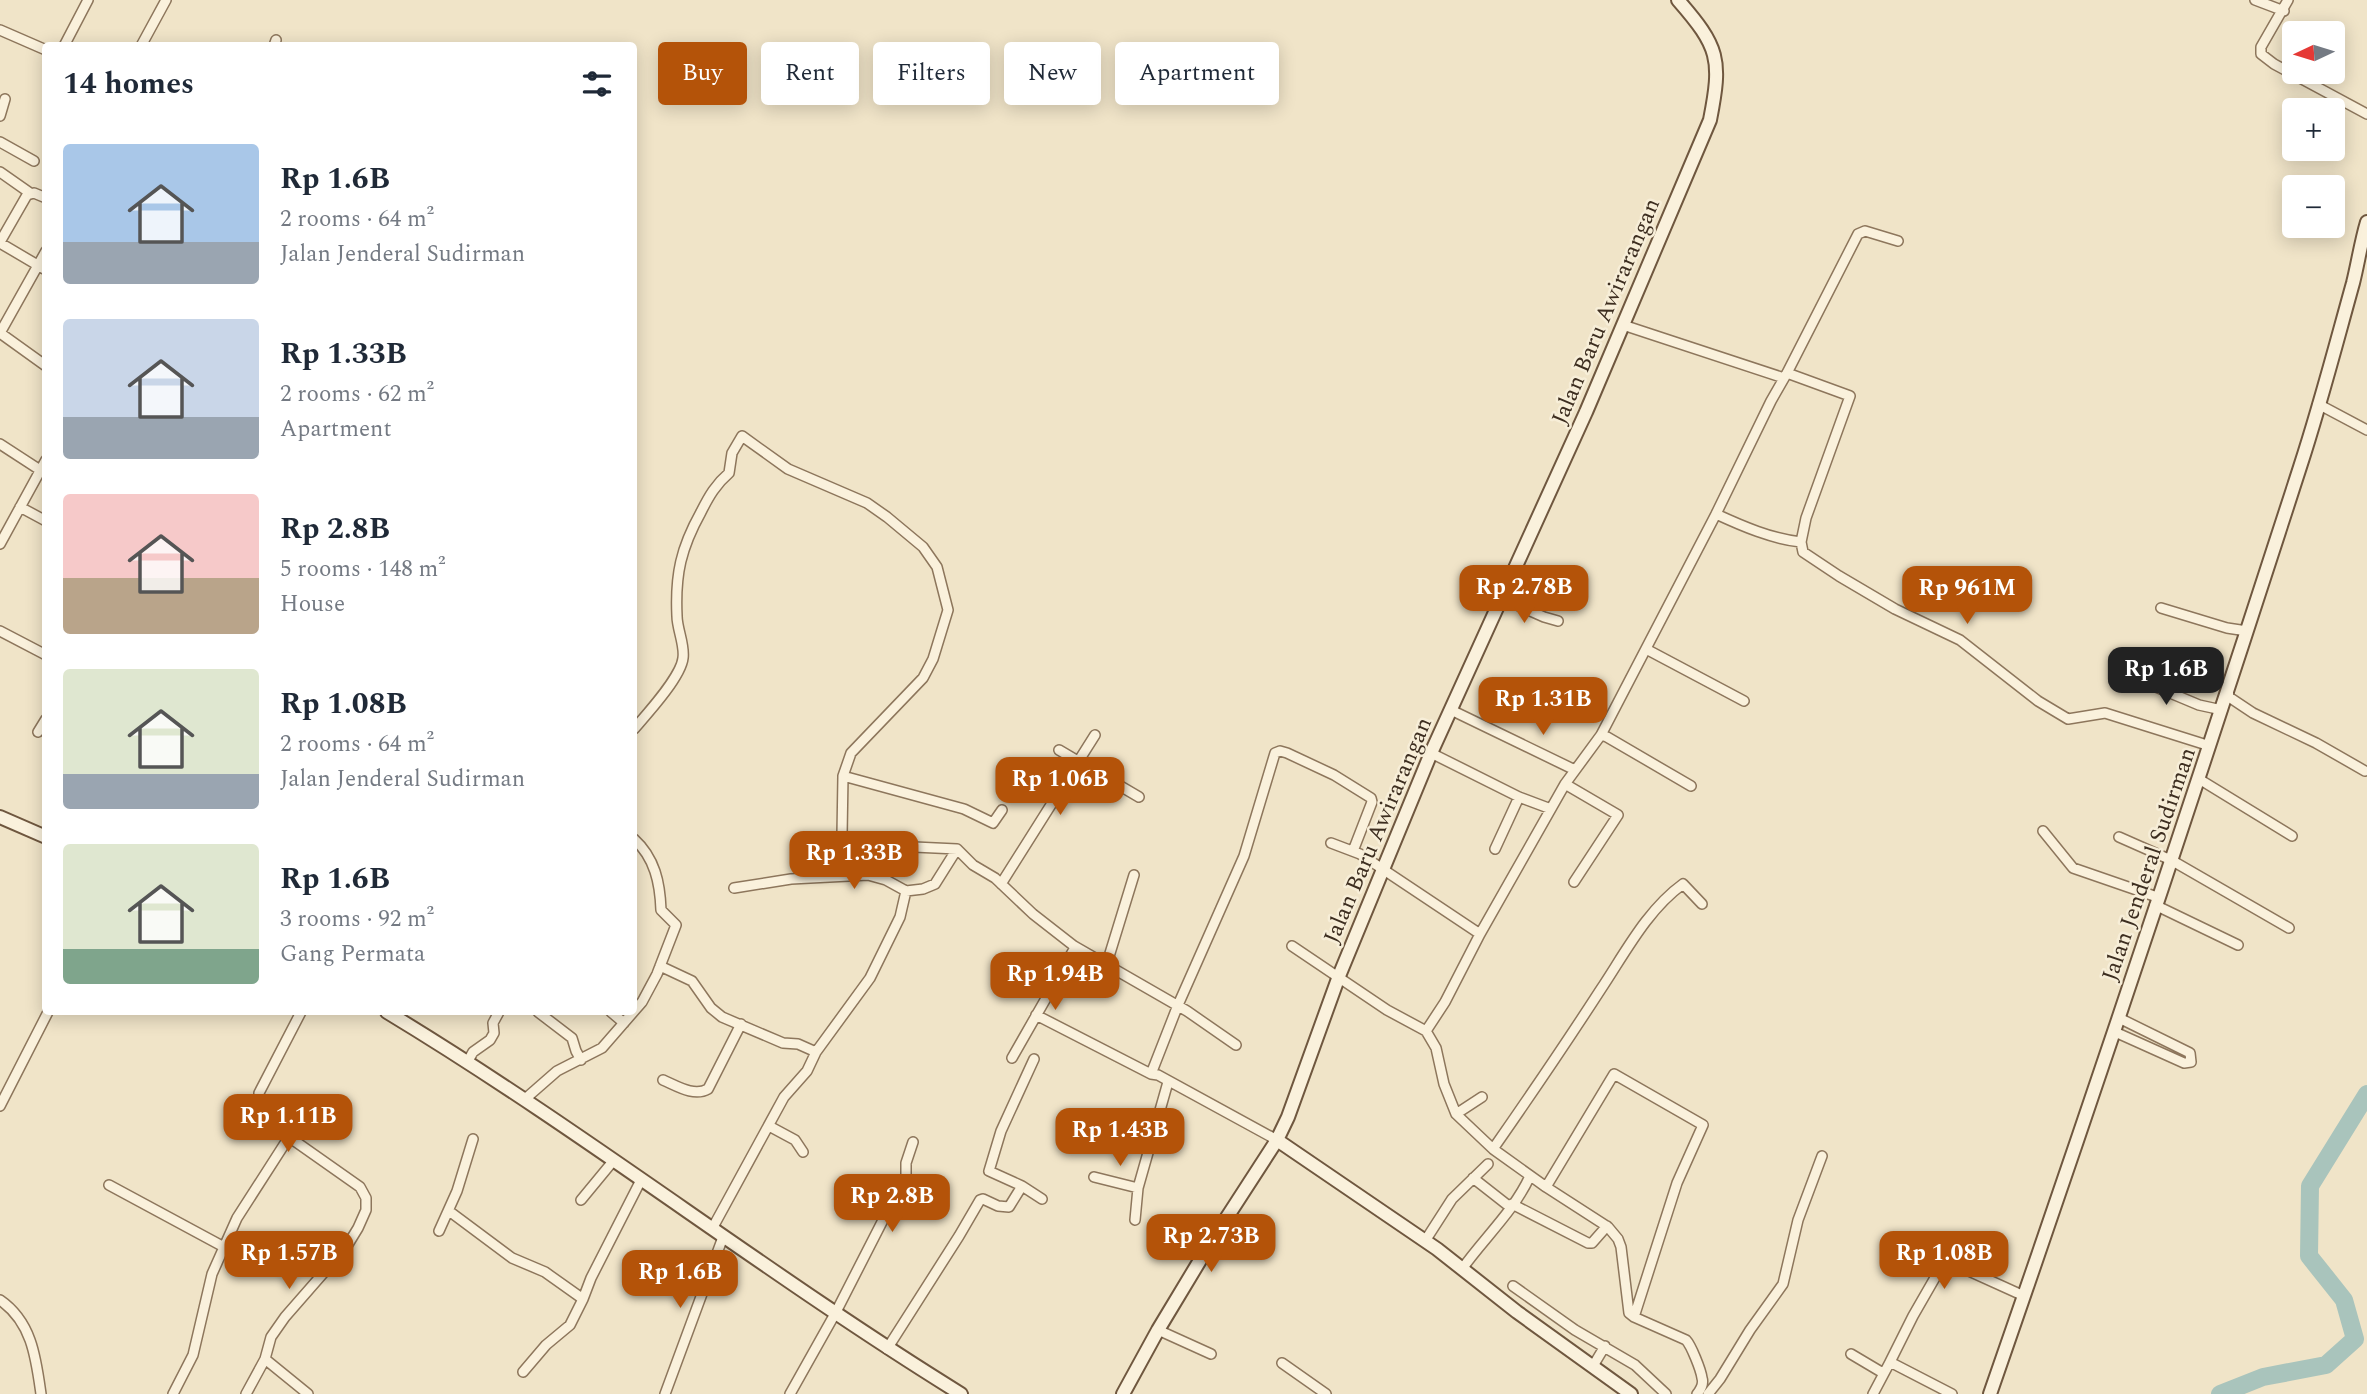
<!DOCTYPE html>
<html lang="en">
<head>
<meta charset="utf-8">
<style>
  body { margin:0; font-family:Spectral,serif; background:#f6f6f7; color:#1f2937; height:100vh; display:flex; flex-direction:column; font-size:26px; white-space:nowrap }
  * { box-sizing:border-box; margin:0 }
  p { font-size:23px; color:#747a83 }
  .icon { flex:none; width:38px; height:38px; fill:none; stroke:currentColor; stroke-width:2; stroke-linecap:round; stroke-linejoin:round }
  .map { position:relative; flex:1; overflow:hidden }
  .panel { position:absolute; left:42px; top:42px; width:595px; height:973px; display:flex; flex-direction:column; background:#fff; border-radius:7px; box-shadow:0 4px 18px #0003 }
  .panel>* { flex:none }
  .hud { position:absolute; left:658px; top:42px; width:665px; height:63px; display:flex; gap:14px }
  .needle { width:46px; rotate:266deg }
  .fabs { position:absolute; left:2282px; top:21px; display:grid; gap:14px }
  .fabs a { display:grid; place-items:center; width:63px; height:63px; border-radius:7px; background:#fff; box-shadow:0 4px 18px #0003; font-size:35px }
  .price { position:absolute; translate:-50% -60px; padding:0 16px; border-radius:14px; background:#b45309; color:#fff; font-size:23px; line-height:46px; filter:drop-shadow(0 2px 4px #0008) }
  .price::after { content:''; position:absolute; left:50%; top:42px; width:21px; height:16px; margin-left:-10px; background:inherit; clip-path:polygon(0 0,100% 0,50% 100%) }
  .price.current { background:#222; color:#fff }
  ul { padding:0; list-style:none }
  li { display:flex; align-items:center; gap:21px; height:175px; padding:0 21px }
  li span { display:grid; place-items:center; flex:none; width:196px; height:140px; border-radius:7px; color:#555 }
  li>.icon { margin-inline-start:auto }
  span .icon { width:84px; height:84px; fill:#fffc; stroke-width:1 }
  li b { font-size:30px }
  h2 { display:flex; justify-content:space-between; align-items:center; height:84px; padding:0 21px; font-size:30px }
  .pill { padding:0 24px; border-radius:7px; background:#fff; box-shadow:0 4px 18px #0003; font-size:24px; line-height:63px }
  .pill.current { background:#b45309; color:#fff }
  .map>svg:first-child { display:block }
  .lines { fill:none; stroke-linecap:round; stroke-linejoin:round }
  .river { stroke:#a9c4bc; stroke-width:18 }
  .street-casing { stroke:#8d765c; stroke-width:12 }
  .secondary-casing { stroke:#6f573f; stroke-width:16 }
  .street { stroke:#faf1dc; stroke-width:9 }
  .secondary { stroke:#faf1dc; stroke-width:12 }
  .labels { text-anchor:middle; stroke-width:5; stroke-linejoin:round; paint-order:stroke }
  .street-label { font-size:23px; fill:#3d2e20; stroke:#f7eed8 }
</style>
</head>
<body>
<div class="map">
<svg width="2367" height="1394" viewBox="0 0 2367 1394">
  <rect width="100%" height="100%" fill="#f0e4c8"/>
  <g class="lines">
    <path class="river" d="M 2220,1394 L 2263,1377 L 2326,1365 L 2355,1339 L 2344,1300 L 2309,1256 L 2310,1186 L 2367,1094"/>
    <defs>
      <path id="street" d="M 2255,0 L 2284,11
        M 2288,0 L 2261,47 L 2261,54 L 2274,64 L 2367,114
        M 0,30 L 46,50
        M 64,46 L 88,0
        M 141,46 L 166,0
        M 274,46 L 276,40
        M 0,116 L 5,99
        M 0,142 L 34,161
        M 0,172 L 30,193
        M 0,242 L 27,195 L 34,193 L 46,198
        M 0,243 L 46,270
        M 1623,325 L 1784,378
        M 0,333 L 46,251
        M 0,333 L 46,366
        M 1787,373 L 1850,396 L 1806,518 L 1801,542
        M 2318,404 L 2367,430
        M 0,444 L 40,470
        M 20,507 L 46,521
        M 1716,514 C 1742,526 1772,539 1801,542 L 1803,552 L 1839,576 L 1895,609 L 1960,640 L 2038,701 L 2068,719 L 2105,713 L 2210,746
        M 0,544 L 46,460
        M 1501,598 L 1544,617 L 1558,621
        M 2161,608 L 2227,628 L 2247,631
        M 0,631 L 46,655
        M 1646,649 L 1744,701
        M 2144,682 L 2199,705 L 2222,710
        M 2228,689 L 2229,697 L 2253,713 L 2316,743 L 2365,771
        M 1451,710 L 1575,770
        M 634,729 C 647,714 681,677 683,658 C 685,645 677,629 677,616 C 675,574 681,548 701,512 C 709,496 716,484 729,473 L 732,453 L 742,436 L 788,469 L 867,503 L 887,517 L 923,547 L 937,567 L 948,610 L 933,659 L 923,678 L 851,753 L 843,776
        M 38,732 L 46,719
        M 1601,735 L 1607,737 L 1691,786
        M 1059,750 L 1139,797
        M 1431,753 L 1519,797 L 1551,809
        M 2199,779 L 2292,836
        M 1565,784 L 1618,815 L 1574,882
        M 1002,810 L 993,823 L 964,809 L 843,776 L 842,835 L 845,840 L 850,844 L 957,849 L 973,865 L 995,878 L 1033,914 L 1074,946 L 1187,1011 L 1236,1045
        M 2043,831 L 2073,868 L 2157,897
        M 2119,837 L 2171,860 L 2289,928
        M 1331,843 L 1360,854 L 1480,934
        M 1495,849 L 1519,797
        M 1001,884 L 1095,735
        M 734,888 L 791,879 L 868,875 L 886,880 L 906,891 L 923,889 L 935,884 L 957,849
        M 2155,905 L 2238,945
        M 1292,946 L 1387,1010 L 1426,1031 L 1436,1048 L 1444,1084 L 1456,1114 L 1493,1149 L 1546,1187 L 1608,1227 L 1618,1239 L 1621,1247 L 1629,1313 L 1634,1317 L 1686,1340 C 1691,1345 1701,1370 1702,1378 C 1704,1384 1701,1389 1697,1394
        M 1107,963 L 1134,875
        M 660,966 L 692,981 L 711,1008 L 722,1017 L 783,1043 L 798,1044 L 816,1052
        M 538,1012 L 572,1038 L 576,1051 L 581,1060
        M 611,1012 L 624,1023
        M 1036,1015 L 1151,1074 L 1158,1075 L 1277,1140
        M 1426,1031 L 1445,1002 L 1480,934 L 1565,784 L 1601,735 L 1716,514 L 1771,401 L 1787,373 L 1858,234 L 1865,231 L 1898,241
        M 2115,1032 L 2184,1063 L 2191,1062 L 2190,1053 L 2119,1018
        M 1012,1058 L 1073,951
        M 468,1061 L 473,1052 L 490,1040 L 494,1033 L 493,1023 L 499,1012
        M 1151,1074 L 1178,1005 L 1244,856 L 1275,753 L 1280,751 L 1287,753 L 1334,775 L 1371,798 L 1372,802 L 1353,851
        M 663,1080 C 677,1086 694,1097 708,1089 L 741,1024
        M 525,1099 L 557,1071 L 602,1048 L 642,1002 L 657,974 L 676,925 L 661,910 C 660,883 655,858 634,839
        M 0,1106 L 48,1012
        M 1456,1114 L 1482,1097
        M 769,1126 L 795,1140 L 803,1152
        M 1106,1130 L 1149,1144
        M 1493,1149 C 1530,1096 1566,1043 1601,989 C 1625,953 1647,910 1683,884 L 1702,904
        M 1094,1177 L 1138,1188
        M 1473,1178 L 1510,1207
        M 109,1185 L 224,1247
        M 1022,1186 L 989,1171 L 1001,1131 L 1034,1059
        M 1546,1187 L 1614,1074 L 1703,1125 L 1677,1183 L 1634,1317
        M 581,1200 L 614,1160
        M 1512,1204 L 1588,1243 L 1592,1243 L 1607,1226
        M 449,1211 L 512,1258 L 545,1272 L 583,1299
        M 1135,1220 L 1138,1188 L 1168,1082
        M 712,1229 L 784,1097 L 807,1071 L 816,1052 L 870,978 L 900,917 L 906,891
        M 439,1231 L 457,1191 L 473,1139
        M 1425,1241 L 1452,1199 L 1488,1164
        M 1462,1269 C 1484,1238 1514,1211 1530,1176
        M 1513,1286 L 1575,1330 L 1635,1365 L 1666,1394
        M 0,1300 C 32,1322 36,1358 41,1394
        M 1158,1330 L 1211,1354
        M 887,1349 L 959,1236 L 980,1200 L 983,1199 L 998,1206 L 1009,1207 L 1022,1186 L 1042,1199
        M 1851,1354 L 1883,1373
        M 265,1359 L 308,1394
        M 1890,1362 L 1913,1316 L 1944,1262 L 1949,1262 L 2024,1296
        M 1282,1363 L 1326,1394
        M 1593,1366 L 1605,1346
        M 523,1372 L 546,1345 L 570,1325 L 583,1299 L 591,1278 L 641,1180
        M 173,1394 L 193,1355 L 212,1274 L 237,1218 L 289,1137
        M 246,1394 L 265,1359 L 271,1337 L 285,1317 L 347,1246 L 358,1228 L 366,1210 L 366,1198 L 360,1187 L 289,1137 L 260,1113 L 259,1093 L 301,1012
        M 665,1394 L 723,1237
        M 790,1394 L 836,1312 L 906,1175 L 906,1163 L 913,1142
        M 1708,1394 L 1720,1379 L 1750,1330 L 1783,1284 L 1798,1220 L 1822,1156
        M 1873,1394 L 1890,1362 L 1952,1394"/>
      <path id="secondary" d="M 0,817 L 46,837
        M 387,1012 C 584,1131 765,1273 961,1394
        M 1277,1140 L 1437,1249 L 1517,1312 L 1631,1394
        M 1123,1394 L 1158,1330 L 1211,1242 L 1277,1140 L 1288,1117 L 1339,976 L 1431,753 L 1586,412 L 1710,120 C 1722,59 1719,47 1678,0
        M 1990,1394 C 2097,1086 2200,777 2300,467 C 2320,406 2336,344 2353,283 C 2358,263 2361,242 2367,222"/>
    </defs>
    <use href="#street" class="street-casing"/>
    <use href="#secondary" class="secondary-casing"/>
    <use href="#street" class="street"/>
    <use href="#secondary" class="secondary"/>
  </g>
  <g class="labels">
    <g class="street-label">
      <text transform="translate(1605 311) rotate(-67)" y="8">Jalan Baru Awirarangan</text>
      <text transform="translate(1377 830) rotate(-67)" y="8">Jalan Baru Awirarangan</text>
      <text transform="translate(2148 864) rotate(-71)" y="8">Jalan Jenderal Sudirman</text>
    </g>
  </g>
</svg>
<div class="fabs">
<a><svg class="needle" viewBox="-14 -14 28 28"><path d="M0-13l5 13h-10z" fill="#e53935"/><path d="M0 13l5-13h-10z" fill="#747a83"/></svg></a>
<a>+</a>
<a>−</a>
</div>
<b class="price" style="left:1524px;top:625px">Rp 2.78B</b>
<b class="price" style="left:1967px;top:626px">Rp 961M</b>
<b class="price current" style="left:2166px;top:707px">Rp 1.6B</b>
<b class="price" style="left:1543px;top:737px">Rp 1.31B</b>
<b class="price" style="left:1060px;top:817px">Rp 1.06B</b>
<b class="price" style="left:854px;top:891px">Rp 1.33B</b>
<b class="price" style="left:1055px;top:1012px">Rp 1.94B</b>
<b class="price" style="left:288px;top:1154px">Rp 1.11B</b>
<b class="price" style="left:1120px;top:1168px">Rp 1.43B</b>
<b class="price" style="left:892px;top:1234px">Rp 2.8B</b>
<b class="price" style="left:1211px;top:1274px">Rp 2.73B</b>
<b class="price" style="left:289px;top:1291px">Rp 1.57B</b>
<b class="price" style="left:1944px;top:1291px">Rp 1.08B</b>
<b class="price" style="left:680px;top:1310px">Rp 1.6B</b>
<div class="hud">
<a class="pill current">Buy</a>
<a class="pill">Rent</a>
<a class="pill">Filters</a>
<a class="pill">New</a>
<a class="pill">Apartment</a>
</div>
<section class="panel">
<h2>14 homes<svg class="icon" aria-label="filters" viewBox="0 0 24 24"><path d="M4 7h16M4 17h16"/><circle cx="9" cy="7" r="2"/><circle cx="15" cy="17" r="2"/></svg></h2>
<ul>
<li><span style="background:linear-gradient(#a9c7e8 70%,#9aa5b1 0)"><svg class="icon" aria-label="home" viewBox="0 0 24 24"><path d="M3 11l9-7 9 7M6 9v11h12V9"/></svg></span><div><b>Rp 1.6B</b><p>2 rooms · 64 m²</p><p>Jalan Jenderal Sudirman</p></div></li>
<li><span style="background:linear-gradient(#c9d6e8 70%,#9aa5b1 0)"><svg class="icon" aria-label="home" viewBox="0 0 24 24"><path d="M3 11l9-7 9 7M6 9v11h12V9"/></svg></span><div><b>Rp 1.33B</b><p>2 rooms · 62 m²</p><p>Apartment</p></div></li>
<li><span style="background:linear-gradient(#f6c9c9 60%,#b9a48a 0)"><svg class="icon" aria-label="home" viewBox="0 0 24 24"><path d="M3 11l9-7 9 7M6 9v11h12V9"/></svg></span><div><b>Rp 2.8B</b><p>5 rooms · 148 m²</p><p>House</p></div></li>
<li><span style="background:linear-gradient(#dfe7d0 75%,#9aa5b1 0)"><svg class="icon" aria-label="home" viewBox="0 0 24 24"><path d="M3 11l9-7 9 7M6 9v11h12V9"/></svg></span><div><b>Rp 1.08B</b><p>2 rooms · 64 m²</p><p>Jalan Jenderal Sudirman</p></div></li>
<li><span style="background:linear-gradient(#dfe7d0 75%,#7fa58c 0)"><svg class="icon" aria-label="home" viewBox="0 0 24 24"><path d="M3 11l9-7 9 7M6 9v11h12V9"/></svg></span><div><b>Rp 1.6B</b><p>3 rooms · 92 m²</p><p>Gang Permata</p></div></li>
</ul>
</section>
</div>
</body>
</html>
